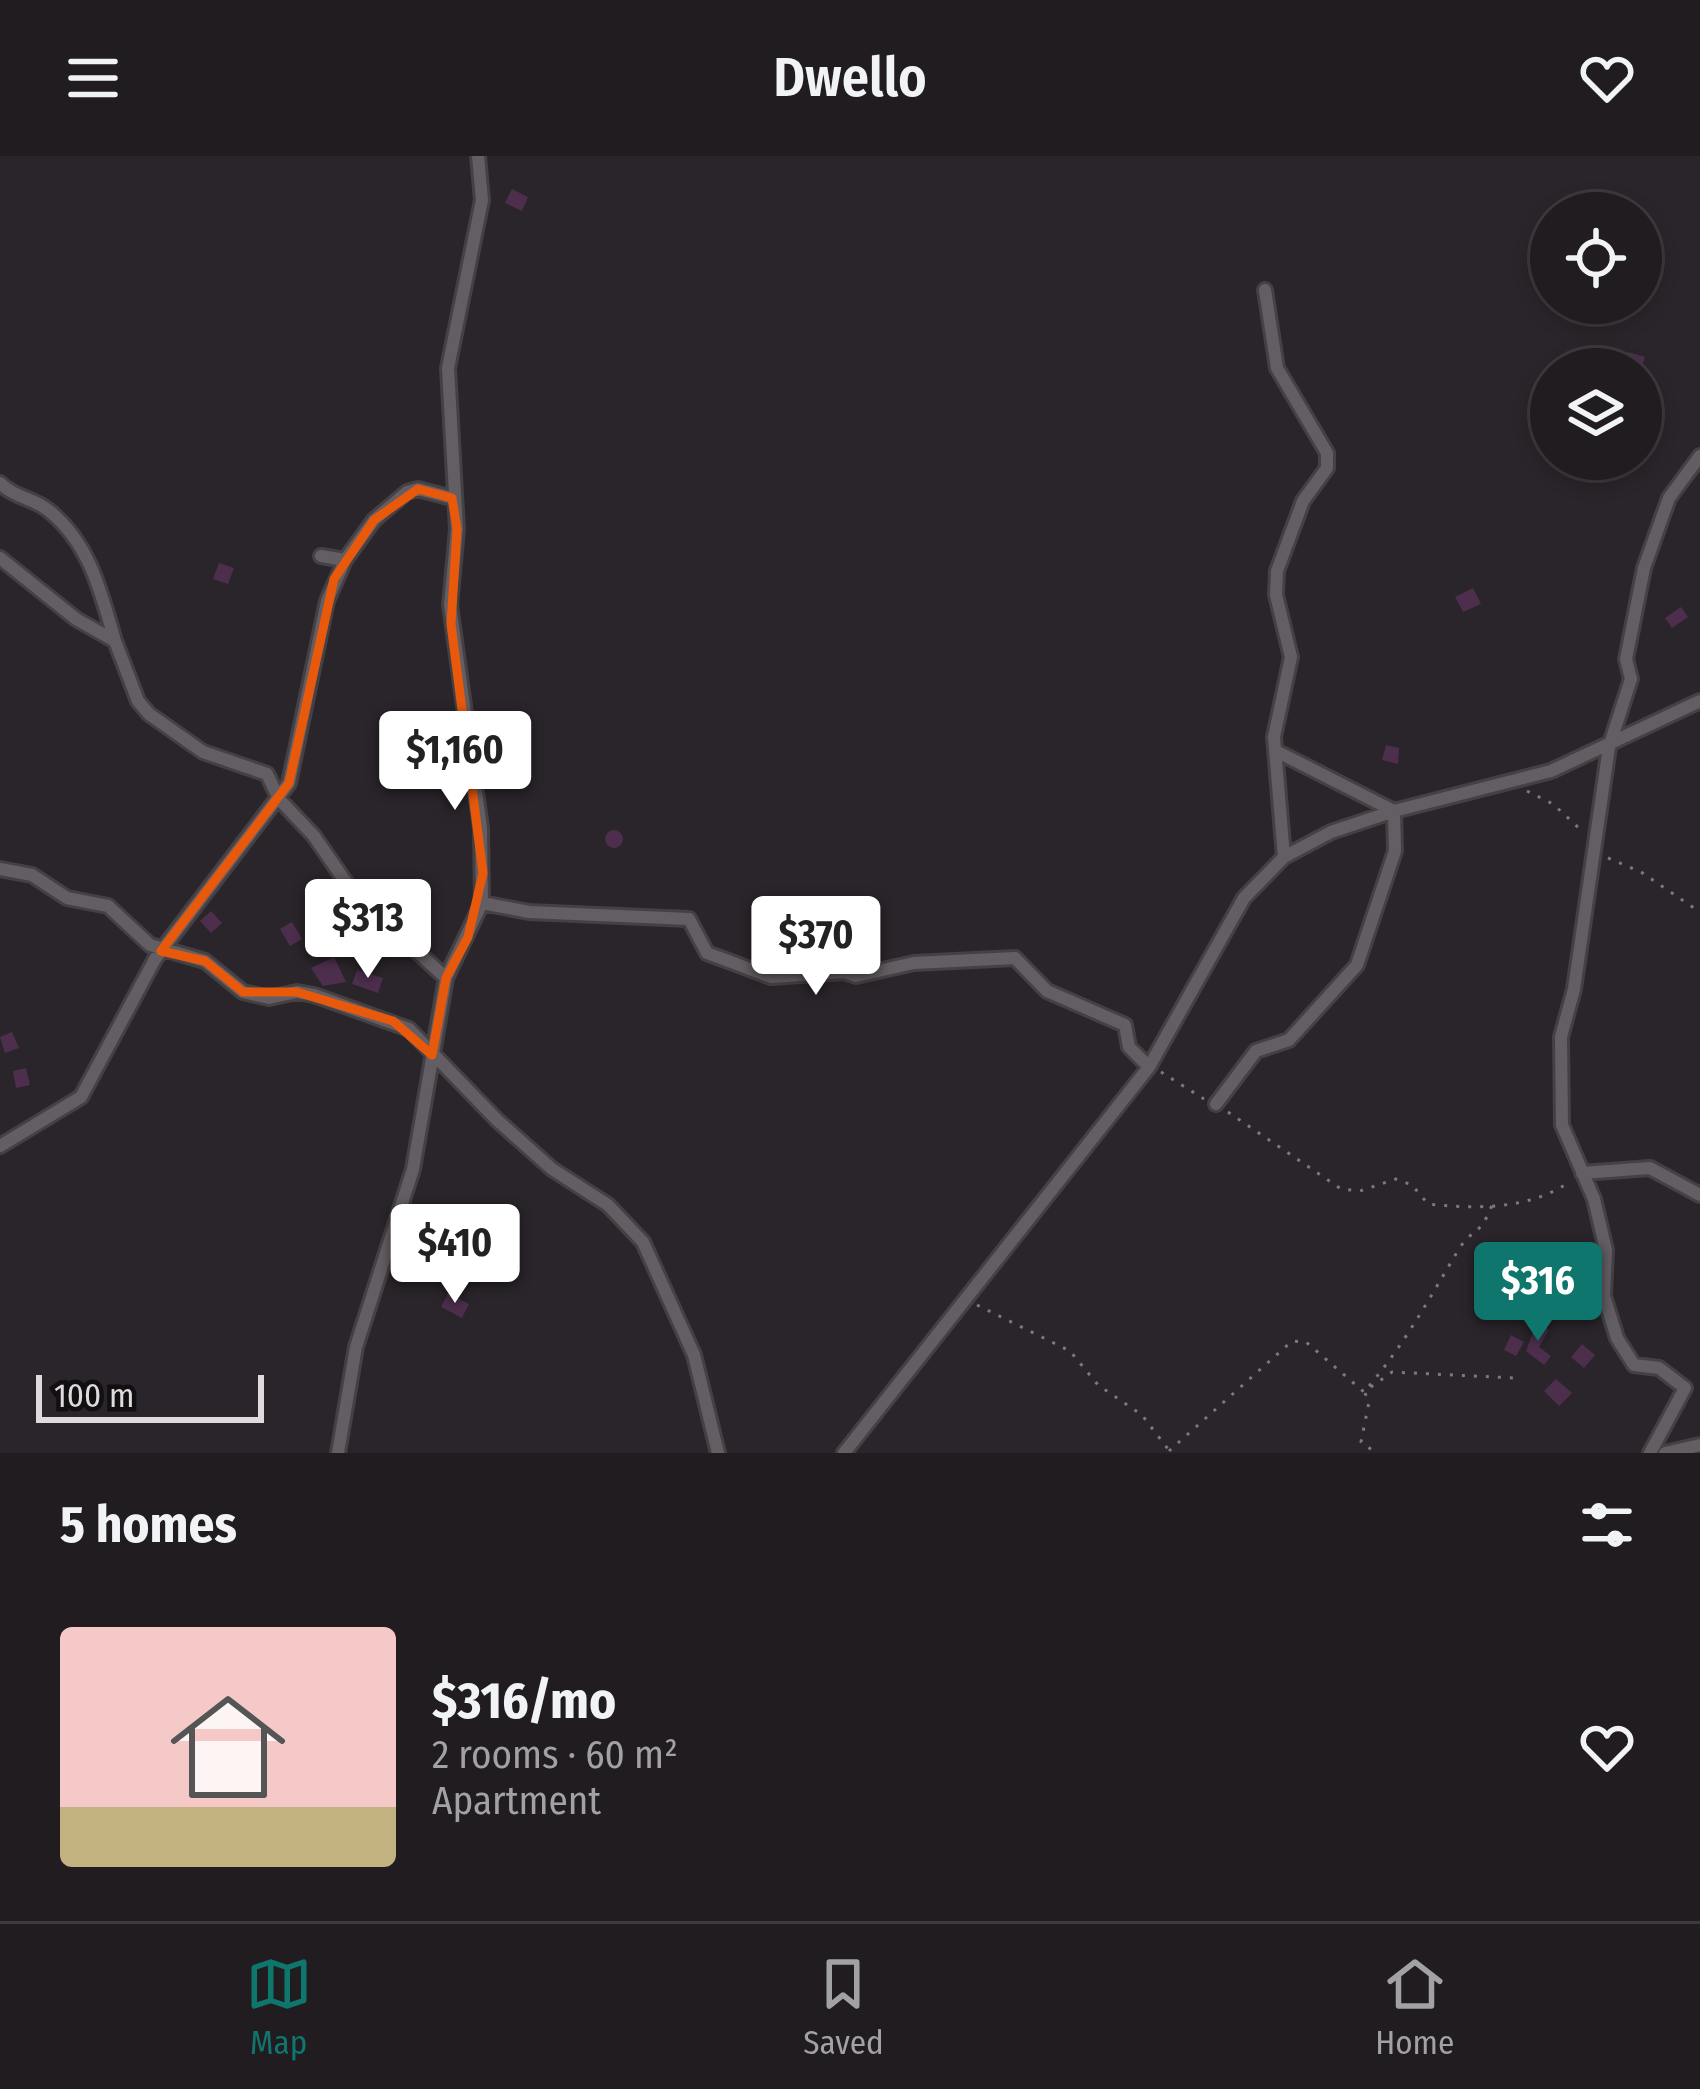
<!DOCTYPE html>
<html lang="en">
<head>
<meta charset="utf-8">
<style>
  body { margin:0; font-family:"Fira Sans Condensed",sans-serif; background:#2d292d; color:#f1f3f6; height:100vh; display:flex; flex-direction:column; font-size:45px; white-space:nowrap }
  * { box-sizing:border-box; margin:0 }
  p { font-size:39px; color:#a2a1a5 }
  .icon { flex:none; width:66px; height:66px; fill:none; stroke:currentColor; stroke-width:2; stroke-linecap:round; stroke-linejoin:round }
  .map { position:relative; height:1297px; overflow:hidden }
  .details { display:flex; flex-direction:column; background:#201c20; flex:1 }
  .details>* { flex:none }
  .tools { position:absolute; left:1530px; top:36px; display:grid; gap:24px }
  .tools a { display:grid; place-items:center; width:132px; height:132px; border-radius:50%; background:#201c20; box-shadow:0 6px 18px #0003,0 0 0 3px #3d3a3e; font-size:60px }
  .scale { position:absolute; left:36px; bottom:30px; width:228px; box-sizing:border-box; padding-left:12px; border:6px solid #dedadd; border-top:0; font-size:33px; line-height:42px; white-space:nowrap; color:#dedadd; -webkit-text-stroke:9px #120f11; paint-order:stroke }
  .price { position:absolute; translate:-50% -102px; padding:0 27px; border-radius:12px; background:#fff; color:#222; font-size:39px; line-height:78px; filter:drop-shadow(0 3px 6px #0008) }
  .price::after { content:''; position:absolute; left:50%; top:72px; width:36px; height:27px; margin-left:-18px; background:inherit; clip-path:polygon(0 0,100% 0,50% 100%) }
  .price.current { background:#0f766e; color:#fff }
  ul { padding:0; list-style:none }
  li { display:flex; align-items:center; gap:36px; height:300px; padding:0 60px }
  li+li { border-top:3px solid #3d3a3e }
  li span { display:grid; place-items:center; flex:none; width:336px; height:240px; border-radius:12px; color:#555 }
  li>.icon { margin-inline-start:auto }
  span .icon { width:144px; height:144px; fill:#fffc; stroke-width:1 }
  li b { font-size:51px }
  h2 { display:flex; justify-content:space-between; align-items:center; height:144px; padding:0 60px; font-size:51px }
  header { display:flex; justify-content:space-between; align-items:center; height:156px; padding:0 60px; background:#201c20; font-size:54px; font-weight:600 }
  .dock { display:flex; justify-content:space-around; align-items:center; height:168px; border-top:3px solid #3d3a3e; background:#201c20; font-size:33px; color:#a2a1a5 }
  .dock a { display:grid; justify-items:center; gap:6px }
  .dock .current { color:#0f766e }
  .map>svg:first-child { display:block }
  .building { fill:#4d2f4d }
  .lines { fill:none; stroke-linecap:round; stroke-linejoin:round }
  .street-casing { stroke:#444043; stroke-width:18 }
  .path { stroke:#7e797d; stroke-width:3; stroke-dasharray:3 9; stroke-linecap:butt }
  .street { stroke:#635e63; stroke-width:12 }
  .marked { fill:none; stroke:#e8590c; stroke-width:9; stroke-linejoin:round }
</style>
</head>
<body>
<header><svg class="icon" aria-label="menu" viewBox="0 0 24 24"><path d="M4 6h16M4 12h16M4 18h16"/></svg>Dwello<svg class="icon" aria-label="heart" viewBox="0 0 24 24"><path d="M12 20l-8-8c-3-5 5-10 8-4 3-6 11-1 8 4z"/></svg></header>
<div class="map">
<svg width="1700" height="1297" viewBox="0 0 1700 1297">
  <rect width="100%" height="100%" fill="#2a252a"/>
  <path class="building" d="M 512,33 L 528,41 L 522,55 L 505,47 Z
    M 1628,196 L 1645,201 L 1641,213 L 1624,209 Z
    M 219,407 L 234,412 L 228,428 L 213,423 Z
    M 1473,432 L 1481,448 L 1463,456 L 1455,441 Z
    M 1681,451 L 1688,461 L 1672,472 L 1665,462 Z
    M 1386,589 L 1399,592 L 1398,608 L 1382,604 Z
    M605 683a9 9 0 1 1 18 0a9 9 0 1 1-18 0Z
    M 211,755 L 222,767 L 211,777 L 200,765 Z
    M 292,766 L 302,783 L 290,790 L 280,773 Z
    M 334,801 L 346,826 L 323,830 L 311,812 Z
    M 357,814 L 383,822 L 378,837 L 352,828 Z
    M 12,876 L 19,892 L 5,897 L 0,881 Z
    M 26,912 L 30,929 L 16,932 L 13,915 Z
    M 448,1137 L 469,1148 L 462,1162 L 441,1151 Z
    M 1549,1141 L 1562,1146 L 1554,1163 L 1542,1158 Z
    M 1537,1166 L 1549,1174 L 1539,1191 L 1551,1200 L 1544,1209 L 1526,1195 Z
    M 1511,1179 L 1524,1186 L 1516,1200 L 1504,1194 Z
    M 1582,1188 L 1595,1199 L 1584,1212 L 1571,1201 Z
    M 1556,1223 L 1572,1237 L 1559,1250 L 1544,1235 Z"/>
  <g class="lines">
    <defs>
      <path id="street" d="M 1265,134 L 1277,212 L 1327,297 L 1327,312 L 1303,345 L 1277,415 L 1276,439 L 1291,501 L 1274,581 L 1284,701
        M 0,327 C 15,342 33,342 48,354 C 90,387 101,437 115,485
        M 321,400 L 345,404
        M 0,402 L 76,463 L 115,485 L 138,545 L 149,558 L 203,596 L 267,618 L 279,643 L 314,680 L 354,738 L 446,822
        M 0,713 L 32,719 L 67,742 L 108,750 L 150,789 L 205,805 L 243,836 L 269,842 L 297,836 L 314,839 L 409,873 L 497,964 L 552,1013 L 608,1049 L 643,1086 L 694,1199 L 718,1297
        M 482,747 L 529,756 L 689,763 L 707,797 L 771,821 L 844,816 L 856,820 L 914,807 L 1015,802 L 1047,835 L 1125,869 L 1129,891 L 1149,911
        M 1216,948 L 1256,895 L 1289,884 L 1357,809 L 1395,695 L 1394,655 L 1276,595
        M 0,990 L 81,941 L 155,803 L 289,627 L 327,445 L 345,404 L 374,364 L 407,336 L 418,333 L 452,342
        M 1582,1017 L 1650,1012 L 1700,1039
        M 338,1297 L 356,1191 L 413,1013 L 446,822 L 482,747 L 481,672 L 450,449 L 457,373 L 448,212 L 482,44 L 478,0
        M 844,1297 L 1149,911 L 1244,742 L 1284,701 L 1331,676 L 1394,655 L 1551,615 L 1700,545
        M 1650,1297 L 1685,1232 L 1659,1212 L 1634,1209 L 1617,1182 L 1604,1140 L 1606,1094 L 1594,1043 L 1562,969 L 1561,881 L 1574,833 L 1609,591 L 1631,523 L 1626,503 L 1644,412 L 1669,342 L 1700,300
        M 1665,1297 L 1700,1289"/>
    </defs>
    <use href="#street" class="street-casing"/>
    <path class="path" d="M 1527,635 L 1553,648 L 1582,675
      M 1608,702 L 1641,716 L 1700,756
      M 1161,916 L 1204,943
      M 1228,956 L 1341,1033 L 1360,1035 L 1396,1023 L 1412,1029 L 1428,1048 C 1477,1053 1529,1054 1571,1025
      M 977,1149 L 1070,1195 L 1098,1229 L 1142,1259 L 1171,1297
      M 1369,1230 C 1406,1186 1430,1141 1459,1093 C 1472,1072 1480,1081 1492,1049
      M 1365,1237 L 1369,1246 L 1361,1286 L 1376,1297
      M 1169,1295 L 1292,1185 L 1306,1186 L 1364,1236 L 1392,1216 L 1514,1222"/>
    <use href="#street" class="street"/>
  </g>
  <path class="marked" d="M 418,333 L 452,342 L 457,373 L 451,468 L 483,717 L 468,781 L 446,822 L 432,899 L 393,865 L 297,836 L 243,836 L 205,805 L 161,795 L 289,627 L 334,423 L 374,364 Z"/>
</svg>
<div class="tools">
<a><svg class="icon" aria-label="locate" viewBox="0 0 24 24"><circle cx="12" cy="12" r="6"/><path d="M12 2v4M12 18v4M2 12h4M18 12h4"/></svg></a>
<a><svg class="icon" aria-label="layers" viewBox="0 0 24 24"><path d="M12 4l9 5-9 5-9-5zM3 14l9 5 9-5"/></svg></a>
</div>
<div class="scale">100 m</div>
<b class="price" style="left:455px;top:657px">$1,160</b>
<b class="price" style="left:368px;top:825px">$313</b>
<b class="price" style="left:816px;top:842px">$370</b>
<b class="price" style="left:455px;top:1150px">$410</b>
<b class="price current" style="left:1538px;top:1188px">$316</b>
</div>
<section class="details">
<h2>5 homes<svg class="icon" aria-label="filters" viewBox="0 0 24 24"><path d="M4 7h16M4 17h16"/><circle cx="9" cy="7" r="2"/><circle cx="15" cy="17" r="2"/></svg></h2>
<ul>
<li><span style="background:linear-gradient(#f6c9c9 75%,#c2b280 0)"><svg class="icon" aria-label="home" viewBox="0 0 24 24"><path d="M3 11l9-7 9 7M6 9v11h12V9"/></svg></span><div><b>$316/mo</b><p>2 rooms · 60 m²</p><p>Apartment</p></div><svg class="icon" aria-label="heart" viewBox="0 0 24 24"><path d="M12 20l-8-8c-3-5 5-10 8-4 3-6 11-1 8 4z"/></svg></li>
</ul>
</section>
<nav class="dock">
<a class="current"><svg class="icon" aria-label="map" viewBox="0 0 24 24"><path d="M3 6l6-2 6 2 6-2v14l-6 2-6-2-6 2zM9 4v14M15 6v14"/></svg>Map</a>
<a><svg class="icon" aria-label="saved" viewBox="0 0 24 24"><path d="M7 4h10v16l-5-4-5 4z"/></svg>Saved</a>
<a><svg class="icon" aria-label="home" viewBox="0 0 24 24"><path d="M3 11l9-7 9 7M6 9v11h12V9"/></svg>Home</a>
</nav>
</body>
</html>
